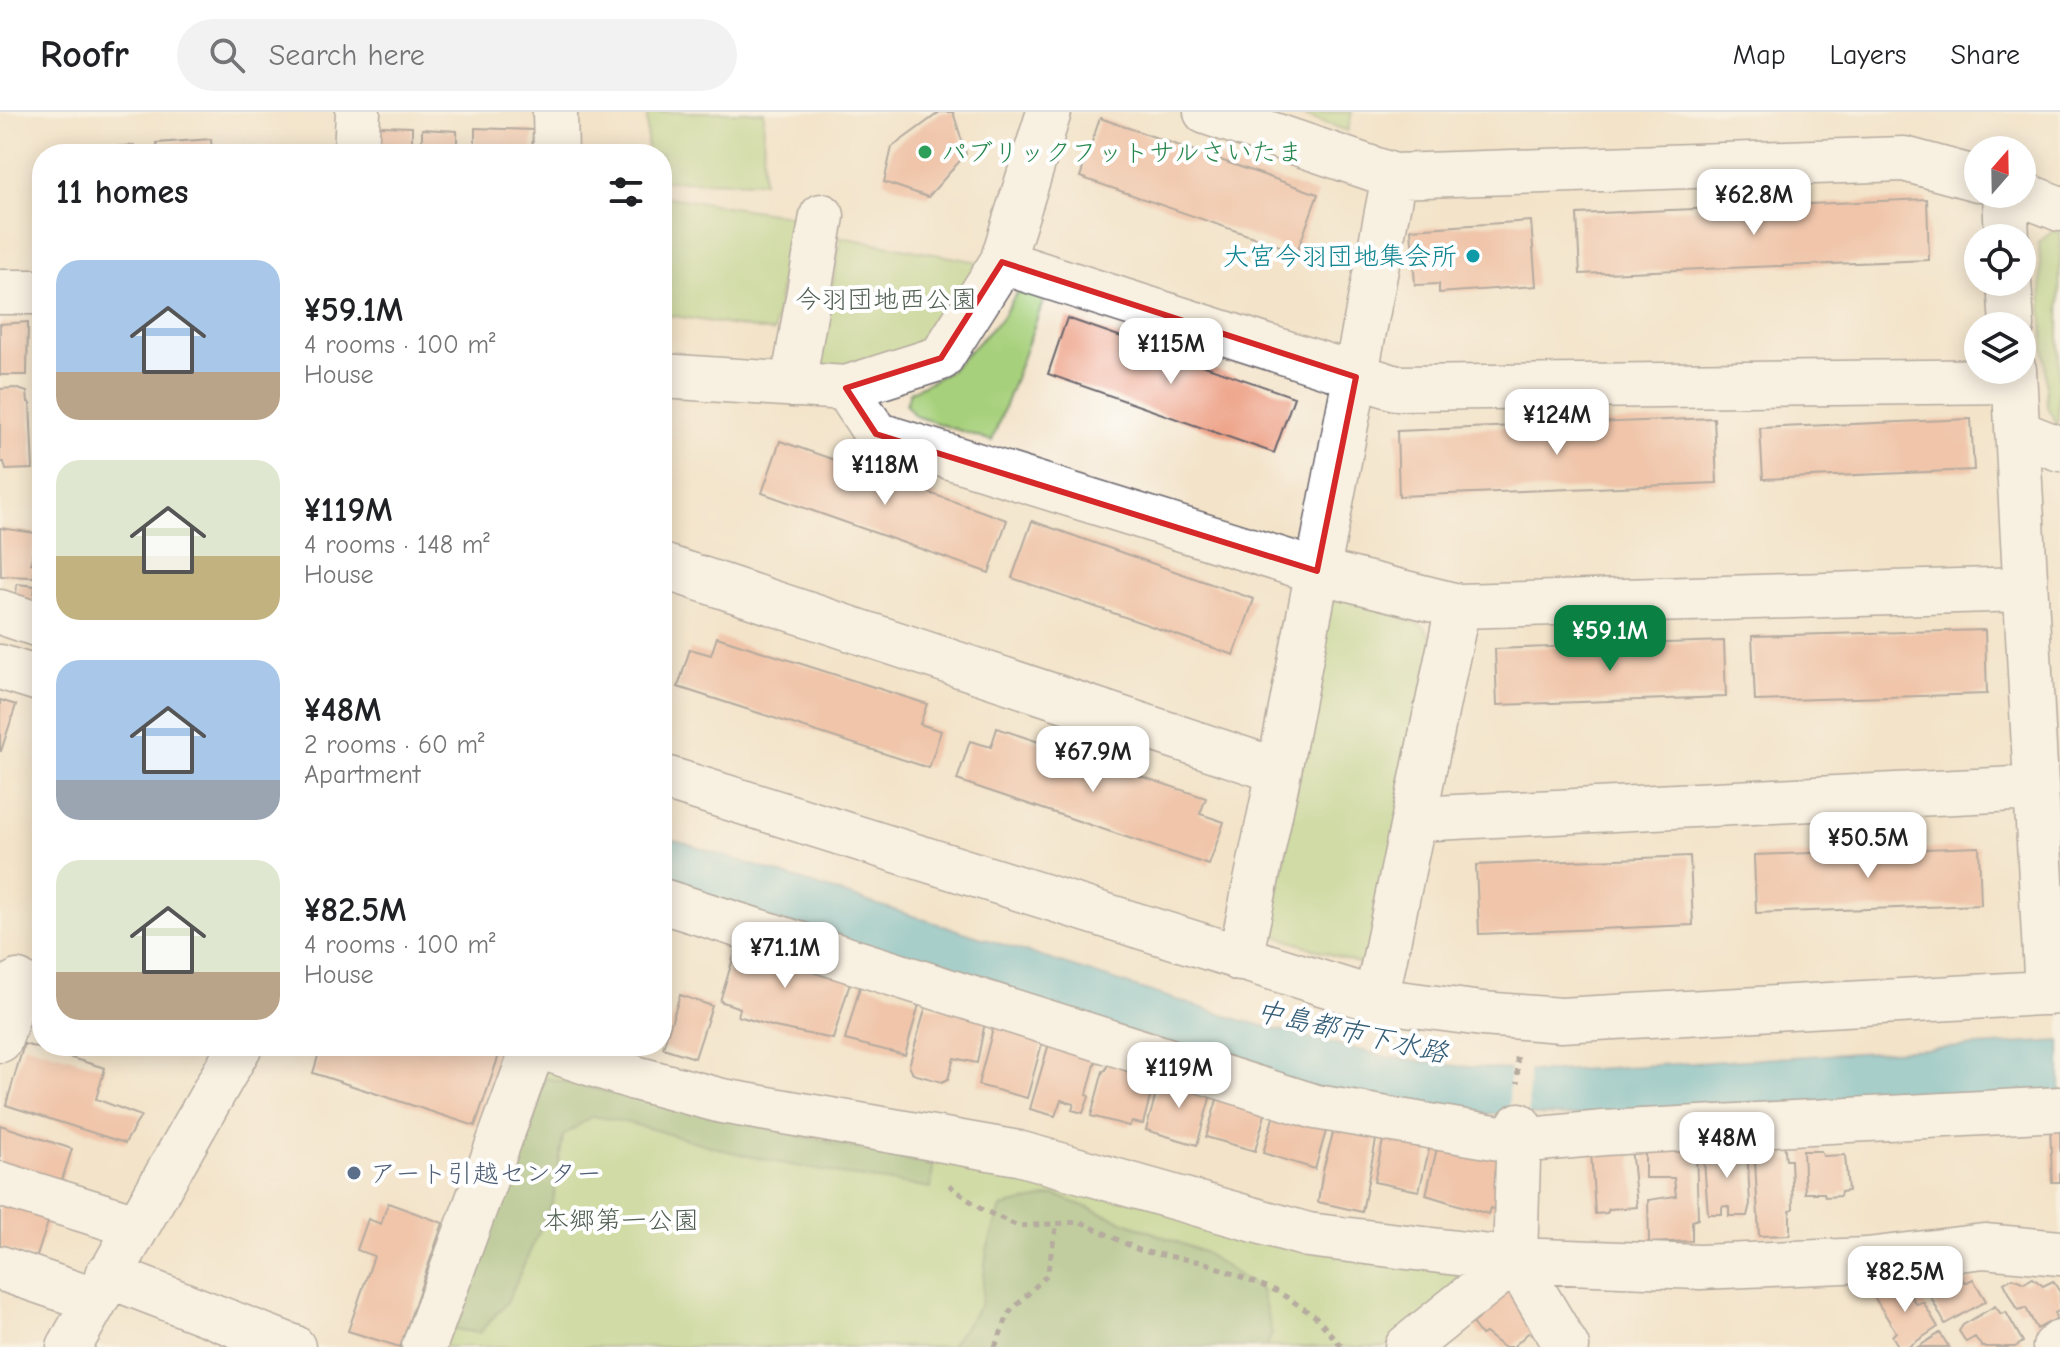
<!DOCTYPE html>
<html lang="en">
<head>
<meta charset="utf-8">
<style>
  body { margin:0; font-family:"Comic Neue","Klee One",sans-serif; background:#f2f2f2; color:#202124; height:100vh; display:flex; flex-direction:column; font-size:30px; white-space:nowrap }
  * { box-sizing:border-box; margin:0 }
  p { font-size:26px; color:#757577 }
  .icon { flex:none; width:44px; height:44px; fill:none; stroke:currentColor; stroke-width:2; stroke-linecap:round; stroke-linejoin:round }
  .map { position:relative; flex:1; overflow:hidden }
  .sheet { position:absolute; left:32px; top:32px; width:640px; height:912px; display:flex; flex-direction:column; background:#fff; border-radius:32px; box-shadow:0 4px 20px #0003 }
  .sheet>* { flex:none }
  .needle { width:52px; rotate:20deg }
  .fabs { position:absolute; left:1964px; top:24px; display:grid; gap:16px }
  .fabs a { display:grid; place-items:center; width:72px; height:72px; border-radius:50%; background:#fff; box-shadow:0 4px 20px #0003; font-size:40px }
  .price { position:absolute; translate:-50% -68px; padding:0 18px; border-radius:16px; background:#fff; color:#222; font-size:26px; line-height:52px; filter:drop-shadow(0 2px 4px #0008) }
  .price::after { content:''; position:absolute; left:50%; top:48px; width:24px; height:18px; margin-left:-12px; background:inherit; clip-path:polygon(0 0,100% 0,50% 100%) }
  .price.current { background:#0b8043; color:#fff }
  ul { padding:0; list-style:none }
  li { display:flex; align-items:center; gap:24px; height:200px; padding:0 24px }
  li span { display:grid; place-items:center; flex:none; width:224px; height:160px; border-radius:24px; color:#555 }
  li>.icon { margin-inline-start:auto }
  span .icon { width:96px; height:96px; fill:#fffc; stroke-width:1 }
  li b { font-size:34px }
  h2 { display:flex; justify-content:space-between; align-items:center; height:96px; padding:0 24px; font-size:34px }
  header { display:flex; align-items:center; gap:48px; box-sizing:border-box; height:112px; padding:0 40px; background:#fff; border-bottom:2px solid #e0e0e0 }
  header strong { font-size:38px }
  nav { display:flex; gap:44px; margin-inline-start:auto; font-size:28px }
  .search { width:560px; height:72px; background:#f2f2f2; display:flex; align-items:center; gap:20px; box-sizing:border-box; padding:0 28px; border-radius:44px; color:#757577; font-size:30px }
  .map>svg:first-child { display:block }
  .green { fill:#a7d07c; stroke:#64795c; stroke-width:2 }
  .forest { fill:#85b26c; stroke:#546a54; stroke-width:2 }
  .water { fill:#4db4cb; stroke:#386b83; stroke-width:2 }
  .pier { fill:#f3e3c9 }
  .building { fill:#eda085 }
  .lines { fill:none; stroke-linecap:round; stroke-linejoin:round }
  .minor-casing { stroke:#6b666d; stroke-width:47 }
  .path { stroke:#6b666d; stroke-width:5; stroke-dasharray:6 6; stroke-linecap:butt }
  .minor { stroke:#fff; stroke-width:44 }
  .marked { fill:none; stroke:#d62828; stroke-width:6; stroke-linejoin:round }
  .leisure-dot { fill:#2e9e5b; stroke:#fff; stroke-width:3 }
  .culture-dot { fill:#0f9aa8; stroke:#fff; stroke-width:3 }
  .service-dot { fill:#5c6f8a; stroke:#fff; stroke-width:3 }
  .labels { text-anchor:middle; stroke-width:8; stroke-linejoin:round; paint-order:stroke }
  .leisure-label { font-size:26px; fill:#27864d; stroke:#fff; text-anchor:start }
  .culture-label { font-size:26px; fill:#0d838f; stroke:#fff; text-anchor:end }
  .park-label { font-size:26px; fill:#515f52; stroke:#fff }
  .service-label { font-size:26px; fill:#4e5e75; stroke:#fff; text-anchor:start }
  .water-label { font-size:28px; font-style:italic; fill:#335c75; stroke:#fff }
</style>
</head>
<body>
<header>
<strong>Roofr</strong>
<div class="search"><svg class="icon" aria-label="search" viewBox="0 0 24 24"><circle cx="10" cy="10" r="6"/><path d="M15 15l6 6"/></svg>Search here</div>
<nav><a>Map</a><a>Layers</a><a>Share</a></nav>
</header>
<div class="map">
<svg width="2060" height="1235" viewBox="0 0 2060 1235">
  <rect width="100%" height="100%" fill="#fff"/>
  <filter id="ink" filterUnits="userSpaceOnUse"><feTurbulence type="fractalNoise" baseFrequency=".0125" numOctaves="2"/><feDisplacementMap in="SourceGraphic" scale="16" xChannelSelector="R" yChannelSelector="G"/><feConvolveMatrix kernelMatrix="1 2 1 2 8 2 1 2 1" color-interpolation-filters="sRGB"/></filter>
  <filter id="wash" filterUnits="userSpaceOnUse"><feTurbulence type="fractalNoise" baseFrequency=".006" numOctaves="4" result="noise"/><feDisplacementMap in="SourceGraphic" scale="32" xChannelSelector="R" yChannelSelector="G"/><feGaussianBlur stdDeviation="1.8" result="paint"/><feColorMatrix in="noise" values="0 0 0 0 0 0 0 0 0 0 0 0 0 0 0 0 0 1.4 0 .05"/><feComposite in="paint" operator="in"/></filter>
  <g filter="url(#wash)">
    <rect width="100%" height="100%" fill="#f3e3c9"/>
    <path class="green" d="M 647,0 L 764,0 L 763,70 L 662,69 L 662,42 L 647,42 Z
      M 1293,0 L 1352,0 L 1348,19 Z
      M 662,84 L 791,104 L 774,220 L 662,202 Z
      M 2054,118 L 2060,121 L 2058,314 L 2047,295 L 2039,130 Z
      M 841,125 L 979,150 L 967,183 L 904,243 L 846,255 L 818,252 Z
      M 1026,173 L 1047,179 L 992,329 L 915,304 L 906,293 L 910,280 L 949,260 L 1001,207 L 1016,182 Z
      M 1343,485 L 1424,514 L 1433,529 L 1368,855 L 1270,822 L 1331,491 Z
      M 543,951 L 1023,1064 L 1453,1159 L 1466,1174 L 1386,1235 L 437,1235 Z"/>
    <path class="forest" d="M 546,966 L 933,1054 L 931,1076 C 865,1066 801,1057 736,1041 C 688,1029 641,1011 592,1004 L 563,1024 L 553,1089 L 507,1190 L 479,1221 L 449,1216 Z
      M 1055,1083 L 1203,1140 L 1261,1178 L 1272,1222 L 1266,1235 L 950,1235 L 981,1192 L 987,1138 L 1001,1095 Z"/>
    <path class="water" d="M 662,724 L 1240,908 L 1387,945 L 1458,954 L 1540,960 L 2060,929 L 2060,981 L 1566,1004 L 1438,1000 L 1350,989 L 662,772 Z"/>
    <path class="pier" d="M 1510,954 L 1529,956 L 1528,1007 L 1509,1006 Z"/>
    <g id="blocks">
      <path class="building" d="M 940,0 L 953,0 L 966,42 L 928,85 L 884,70 L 892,35 Z
        M 1100,6 L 1318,82 L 1297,140 L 1080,65 Z
        M 381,14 L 412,15 L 412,42 L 375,42 L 375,17 Z
        M 475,16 L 533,18 L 532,42 L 475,42 Z
        M 422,17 L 457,19 L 457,42 L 422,42 Z
        M 211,27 L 212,42 L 158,42 L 157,31 Z
        M 134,33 L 135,42 L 80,42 L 80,38 Z
        M 1927,87 L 1929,148 L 1580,162 L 1577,102 Z
        M 1531,109 L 1536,174 L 1439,181 L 1439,172 L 1415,173 L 1411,117 Z
        M 1067,206 L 1294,285 L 1274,341 L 1048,262 Z
        M 28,210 L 27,263 L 0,263 L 0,212 Z
        M 15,276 L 27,280 L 28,290 L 30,291 L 33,357 L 6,358 L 4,350 L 0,350 L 0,277 Z
        M 1714,306 L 1717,371 L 1399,384 L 1397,319 Z
        M 1971,307 L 1974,358 L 1763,367 L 1760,316 Z
        M 780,329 L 1007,408 L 989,461 L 762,381 Z
        M 1032,409 L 1254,487 L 1234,543 L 1012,466 Z
        M 0,416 L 36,421 L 31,451 L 35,453 L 34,465 L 1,464 Z
        M 17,472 L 35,474 L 33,494 L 15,493 Z
        M 1985,518 L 1987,582 L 1755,589 L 1752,524 Z
        M 717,525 L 927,592 L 920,612 L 941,619 L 929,656 L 678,575 L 690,537 L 711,543 Z
        M 1724,529 L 1726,585 L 1497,593 L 1495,537 Z
        M 0,588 L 16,593 L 1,639 L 0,639 Z
        M 997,616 L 1206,686 L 1200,702 L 1224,710 L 1209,753 L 957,668 L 970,629 L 991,635 Z
        M 1979,735 L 1981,793 L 1756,801 L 1754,743 Z
        M 1690,744 L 1693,813 L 1479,822 L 1476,753 Z
        M 740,824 L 852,864 L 833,927 L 775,915 L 738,904 L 740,896 L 720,889 Z
        M 861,871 L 920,889 L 905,943 L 845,928 Z
        M 680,883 L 712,894 L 695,946 L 663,936 Z
        M 926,894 L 986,905 L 977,951 L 954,946 L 948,967 L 942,970 L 913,962 L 909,954 Z
        M 995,909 L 1044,924 L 1027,986 L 978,973 Z
        M 1050,928 L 1100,941 L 1095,952 L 1087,982 L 1089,985 L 1083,1001 L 1072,998 L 1074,992 L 1061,988 L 1055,1004 L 1030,997 Z
        M 24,932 L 105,956 L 96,987 L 141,1004 L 125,1031 L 6,993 Z
        M 321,934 L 482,934 L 500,940 L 475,1014 L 313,961 Z
        M 1109,946 L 1157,959 L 1143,1012 L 1132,1010 L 1129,1014 L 1091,1004 L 1103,959 L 1106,958 Z
        M 1161,964 L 1212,979 L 1197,1033 L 1146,1018 Z
        M 1219,981 L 1267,995 L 1255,1039 L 1206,1025 Z
        M 1276,995 L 1329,1009 L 1315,1057 L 1263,1041 Z
        M 1336,1010 L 1378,1018 L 1362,1100 L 1318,1090 L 1323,1058 Z
        M 2060,1010 L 2060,1070 L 2052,1070 L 2050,1011 Z
        M 0,1013 L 72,1037 L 36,1147 L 0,1136 Z
        M 1384,1024 L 1430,1034 L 1419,1079 L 1374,1070 Z
        M 1784,1029 L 1786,1048 L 1791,1048 L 1793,1096 L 1790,1099 L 1790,1123 L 1759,1124 L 1754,1030 Z
        M 1696,1034 L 1698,1107 L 1692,1109 L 1692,1129 L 1649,1131 L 1648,1088 L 1676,1084 L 1674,1066 L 1645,1066 L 1645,1036 Z
        M 1747,1034 L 1750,1092 L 1747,1104 L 1729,1104 L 1729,1095 L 1725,1094 L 1722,1095 L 1722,1102 L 1708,1102 L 1703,1036 Z
        M 1437,1036 L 1503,1042 L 1501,1066 L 1494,1097 L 1490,1096 L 1488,1102 L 1426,1083 Z
        M 1631,1036 L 1637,1095 L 1609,1097 L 1607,1101 L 1595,1102 L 1591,1039 Z
        M 1803,1039 L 1821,1039 L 1823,1044 L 1845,1043 L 1848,1079 L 1841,1080 L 1840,1084 L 1825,1085 L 1824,1081 L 1805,1081 Z
        M 388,1091 L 443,1111 L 400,1235 L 348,1219 L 374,1144 L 357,1138 L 368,1107 L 381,1112 Z
        M 1959,1162 L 1965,1171 L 1973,1167 L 1986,1189 L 1945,1212 L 1926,1176 L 1950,1163 Z
        M 2013,1166 L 2024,1171 L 2033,1166 L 2043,1174 L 2053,1169 L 2060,1180 L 2060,1198 L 2055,1201 L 2056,1207 L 2037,1217 L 2026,1196 L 2018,1198 L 2004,1171 Z
        M 1900,1167 L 1916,1192 L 1923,1190 L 1938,1215 L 1908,1235 L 1899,1235 L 1892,1224 L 1896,1220 L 1873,1183 Z
        M 1509,1178 L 1539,1216 L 1532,1222 L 1528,1221 L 1513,1235 L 1503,1235 L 1485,1221 L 1481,1223 L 1469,1207 Z
        M 1995,1194 L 2001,1202 L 2006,1200 L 2023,1230 L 2015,1235 L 1982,1235 L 1975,1225 L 1966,1230 L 1959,1219 L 1963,1213 Z
        M 1940,1221 L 1949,1235 L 1918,1235 Z"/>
    </g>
  </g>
  <g filter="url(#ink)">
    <use href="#blocks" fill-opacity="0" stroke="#6b666d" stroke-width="2"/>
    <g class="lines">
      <defs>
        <path id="minor" d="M 555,0 L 556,42
          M 1206,0 L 1394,64 L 1904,47 L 1978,67
          M 356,42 L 358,0
          M 2005,82 L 2007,126
          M 2022,82 L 2060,97
          M 1002,150 L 1396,276 L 2014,269
          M 2009,170 L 2012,214
          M 0,180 L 42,180
          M 2014,258 L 2047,881
          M 662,264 L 846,276 L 876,322 L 1317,459 L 1458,494 L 2024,477
          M 793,273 L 822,104
          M 846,276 L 941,246 L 1002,150 L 1049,0
          M 2017,320 L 2060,337
          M 662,454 L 1279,659
          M 0,500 L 42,514
          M 0,555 L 42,568
          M 662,665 L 1376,888 L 1482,902 L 1561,908 L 2060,880
          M 1415,707 L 2036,676
          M 662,789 L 1316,995 L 1518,1029 L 1604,1021 L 2060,997
          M 1240,847 L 1279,659 L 1394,64
          M 1376,888 L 1458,494
          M 0,928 L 18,870
          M 538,934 L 635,966 L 722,989 L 1018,1041 L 1308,1123 L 1515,1148 L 1700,1155 L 1867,1148 L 1984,1134 L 2060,1141
          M 1519,1013 L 1515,1148 L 1567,1235
          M 0,1072 L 136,1114
          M 0,1156 L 94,1188
          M 107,1163 L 293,1235
          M 69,1235 L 240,934
          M 424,1235 L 534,934
          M 1407,1235 L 1515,1148
          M 2055,1235 L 2060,1231"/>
      </defs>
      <use href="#minor" class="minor-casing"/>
      <path class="path" d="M 1517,945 L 1518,971
        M 949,1073 L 981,1097 L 1018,1114 L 1081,1110 L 1141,1139 L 1206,1151 L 1279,1180 L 1316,1205 L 1342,1235
        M 995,1235 L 1009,1201 L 1047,1163 L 1057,1111"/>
      <use href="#minor" class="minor"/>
    </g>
  </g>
  <path d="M0 0H2060V1235H0ZM 1002,150 L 1356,265 L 1317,459 L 876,322 L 846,276 L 941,246 Z" fill="#f3e3c9" fill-opacity=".55" fill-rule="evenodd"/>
  <path class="marked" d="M 1002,150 L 1356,265 L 1317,459 L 876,322 L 846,276 L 941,246 Z"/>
  <circle class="leisure-dot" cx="925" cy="40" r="8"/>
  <circle class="culture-dot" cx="1473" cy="144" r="8"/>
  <circle class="service-dot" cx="354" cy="1061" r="8"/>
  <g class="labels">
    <g class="leisure-label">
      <text x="941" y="49">パブリックフットサルさいたま</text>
    </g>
    <g class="culture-label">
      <text x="1457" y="153">大宮今羽団地集会所</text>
    </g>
    <g class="park-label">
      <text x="886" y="196">今羽団地西公園</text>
      <text x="621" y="1117">本郷第一公園</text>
    </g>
    <g class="service-label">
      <text x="370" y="1070">アート引越センター</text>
    </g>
    <g class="water-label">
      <text transform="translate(1352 919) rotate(13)" y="10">中島都市下水路</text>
    </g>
  </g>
</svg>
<div class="fabs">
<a><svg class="needle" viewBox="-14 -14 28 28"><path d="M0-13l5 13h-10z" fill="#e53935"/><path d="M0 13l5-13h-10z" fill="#757577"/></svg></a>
<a><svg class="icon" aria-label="locate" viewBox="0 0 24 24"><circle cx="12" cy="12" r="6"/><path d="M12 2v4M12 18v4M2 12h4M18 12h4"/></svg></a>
<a><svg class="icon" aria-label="layers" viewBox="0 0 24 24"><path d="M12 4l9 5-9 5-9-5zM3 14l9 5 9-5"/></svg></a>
</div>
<b class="price" style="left:1754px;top:125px">¥62.8M</b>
<b class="price" style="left:1171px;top:274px">¥115M</b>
<b class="price" style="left:1557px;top:345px">¥124M</b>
<b class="price" style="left:885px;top:395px">¥118M</b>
<b class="price current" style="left:1610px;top:561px">¥59.1M</b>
<b class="price" style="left:1093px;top:682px">¥67.9M</b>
<b class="price" style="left:1868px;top:768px">¥50.5M</b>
<b class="price" style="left:785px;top:878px">¥71.1M</b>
<b class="price" style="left:1179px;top:998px">¥119M</b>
<b class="price" style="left:1727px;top:1068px">¥48M</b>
<b class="price" style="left:1905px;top:1202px">¥82.5M</b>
<section class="sheet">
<h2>11 homes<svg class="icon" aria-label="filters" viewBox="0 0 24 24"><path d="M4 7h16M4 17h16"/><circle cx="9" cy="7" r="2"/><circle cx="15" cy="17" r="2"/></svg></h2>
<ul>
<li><span style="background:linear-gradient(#a9c7e8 70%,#b9a48a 0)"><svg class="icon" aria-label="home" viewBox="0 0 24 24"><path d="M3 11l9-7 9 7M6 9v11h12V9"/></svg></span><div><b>¥59.1M</b><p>4 rooms · 100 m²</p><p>House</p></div></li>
<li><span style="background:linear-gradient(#dfe7d0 60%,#c2b280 0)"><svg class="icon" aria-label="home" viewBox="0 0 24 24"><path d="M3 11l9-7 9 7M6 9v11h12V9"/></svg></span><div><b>¥119M</b><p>4 rooms · 148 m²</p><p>House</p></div></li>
<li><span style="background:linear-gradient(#a9c7e8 75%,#9aa5b1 0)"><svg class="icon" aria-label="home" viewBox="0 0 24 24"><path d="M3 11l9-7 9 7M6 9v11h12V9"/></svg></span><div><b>¥48M</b><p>2 rooms · 60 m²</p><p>Apartment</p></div></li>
<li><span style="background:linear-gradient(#dfe7d0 70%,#b9a48a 0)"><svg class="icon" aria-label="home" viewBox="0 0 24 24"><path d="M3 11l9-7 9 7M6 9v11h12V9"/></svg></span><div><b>¥82.5M</b><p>4 rooms · 100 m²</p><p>House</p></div></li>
</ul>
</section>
</div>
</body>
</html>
